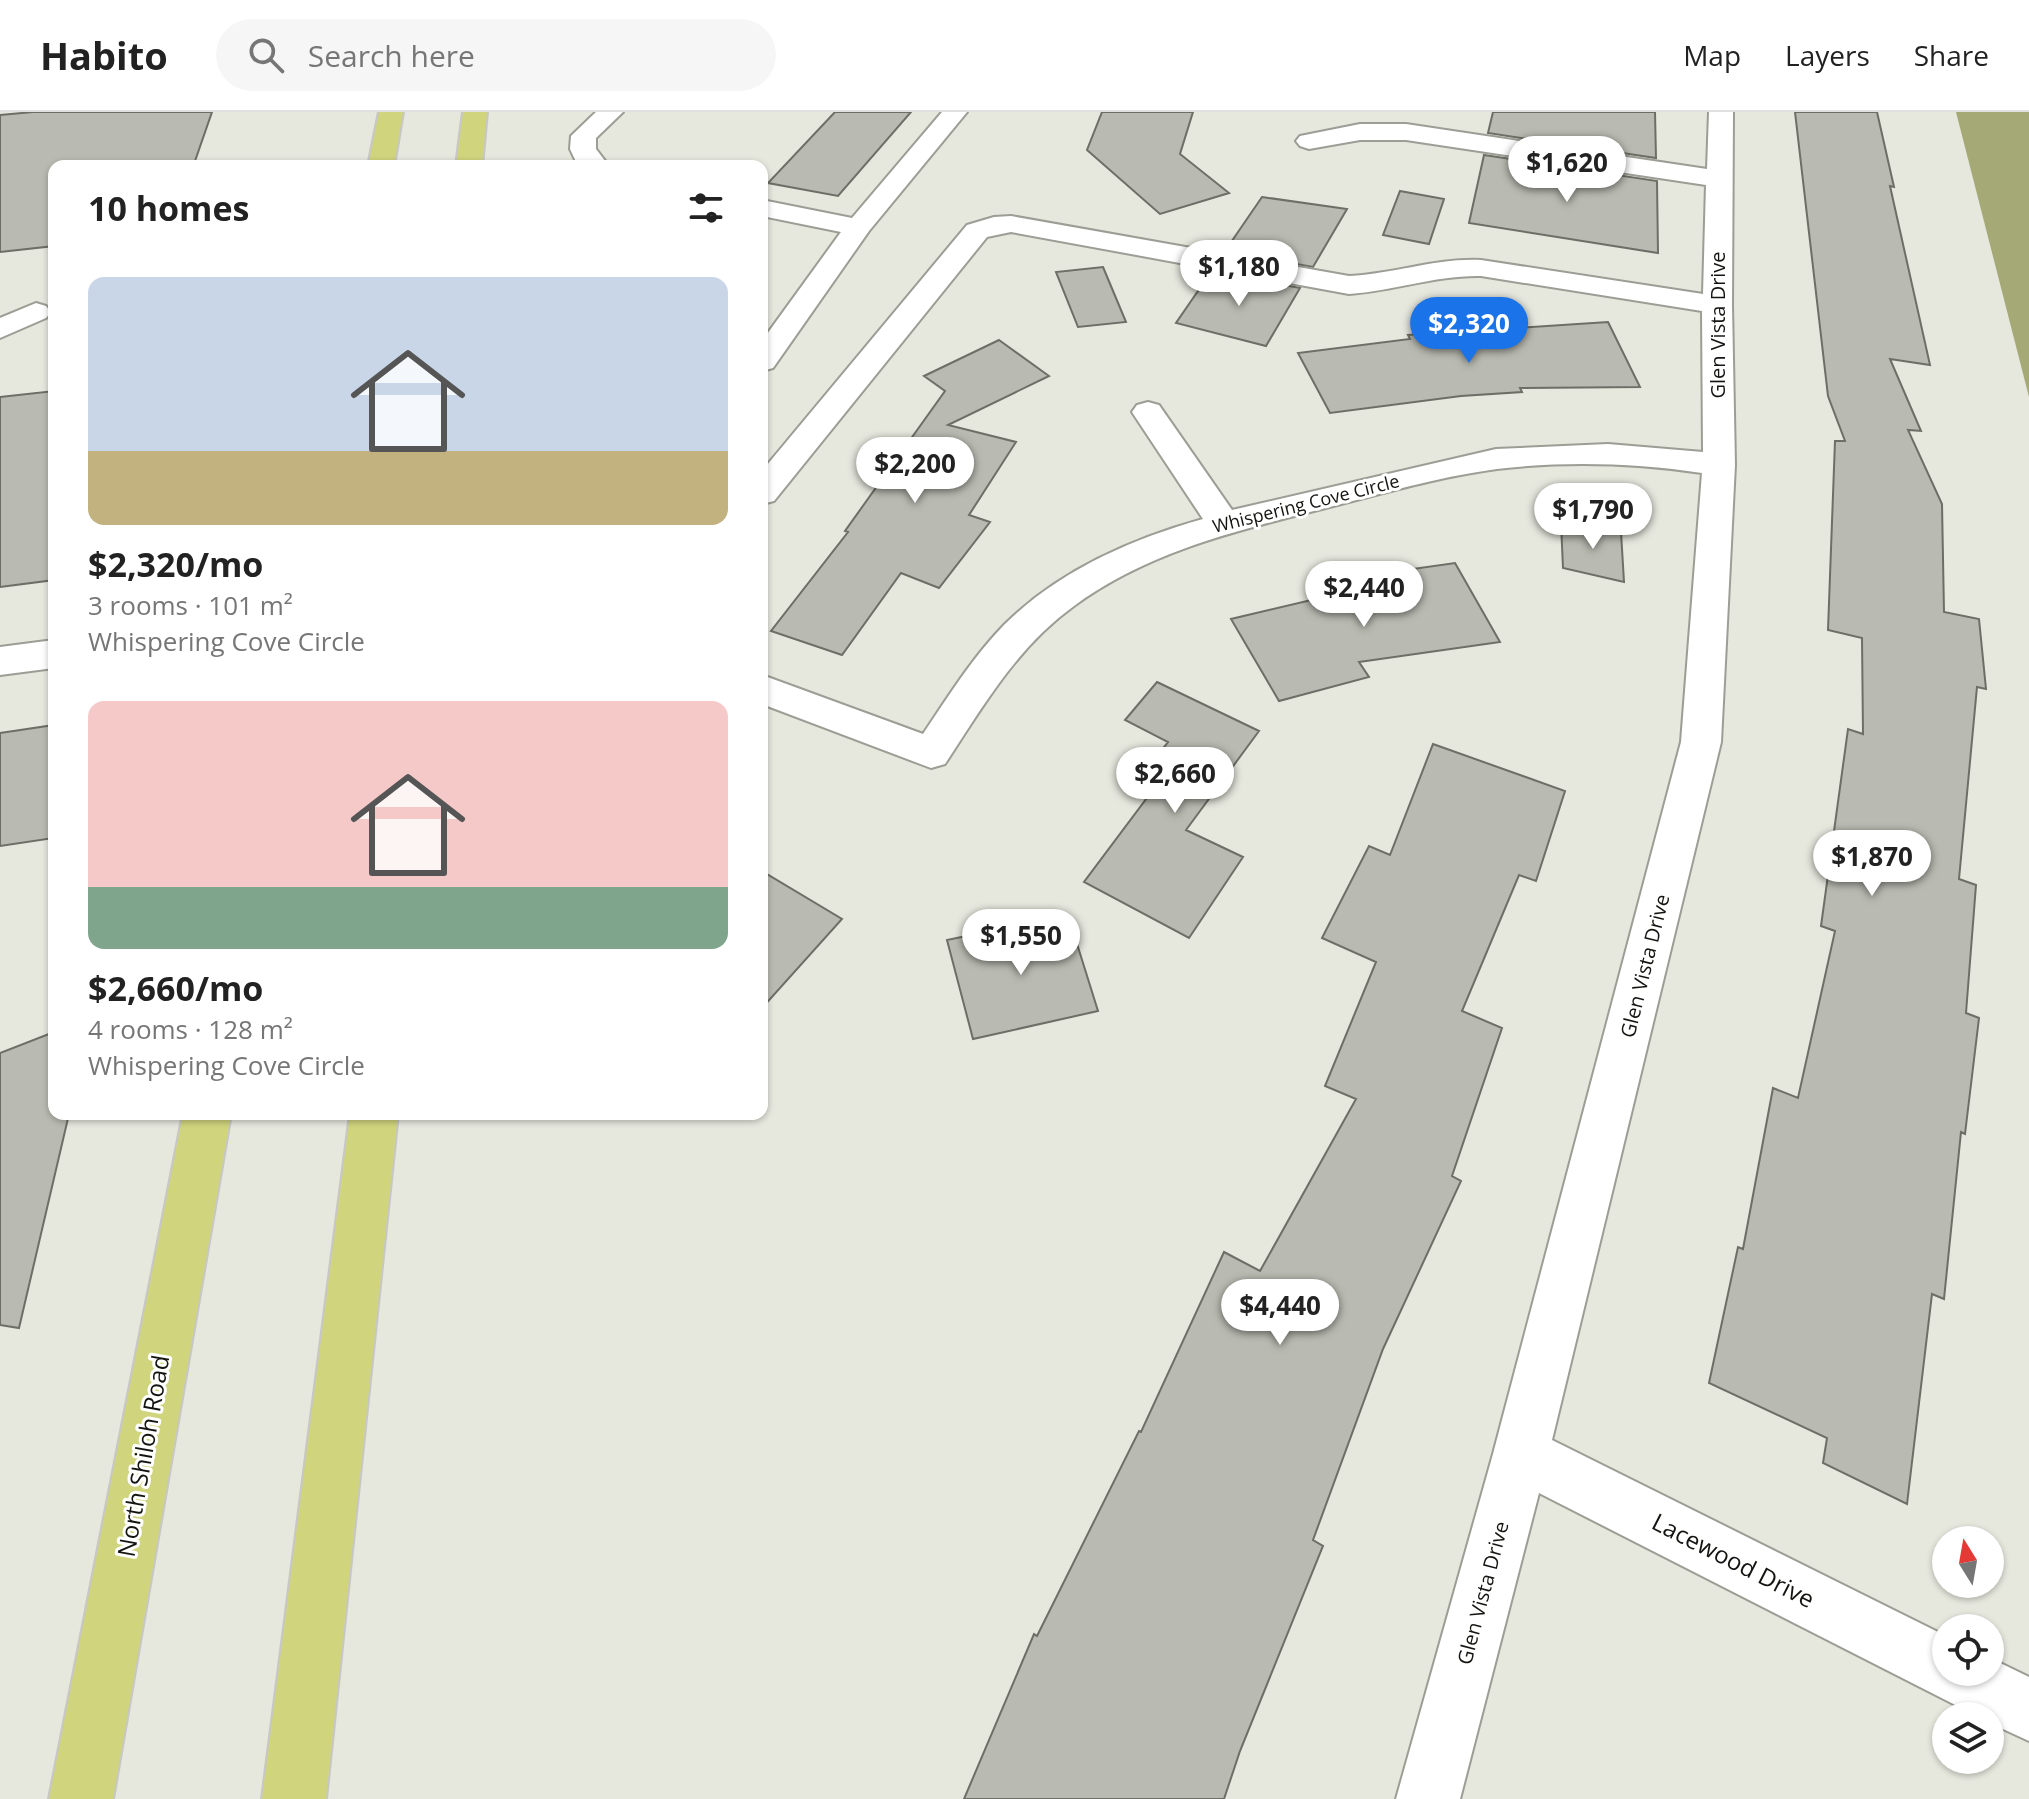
<!DOCTYPE html>
<html lang="en">
<head>
<meta charset="utf-8">
<style>
  body { margin:0; font-family:"Open Sans",sans-serif; background:#f6f6f6; color:#222; height:100vh; display:flex; flex-direction:column; font-size:30px; white-space:nowrap }
  * { box-sizing:border-box; margin:0 }
  p { font-size:26px; color:#767676 }
  .icon { flex:none; width:44px; height:44px; fill:none; stroke:currentColor; stroke-width:2; stroke-linecap:round; stroke-linejoin:round }
  .map { position:relative; flex:1; overflow:hidden }
  .drawer { position:absolute; left:48px; top:48px; width:720px; height:960px; display:flex; flex-direction:column; background:#fff; border-radius:16px; box-shadow:0 2px 6px #0004 }
  .drawer>* { flex:none }
  .needle { width:52px; rotate:349deg }
  .buttons { position:absolute; left:1932px; top:1414px; display:grid; gap:16px }
  .buttons a { display:grid; place-items:center; width:72px; height:72px; border-radius:50%; background:#fff; box-shadow:0 2px 6px #0004; font-size:40px }
  .price { position:absolute; translate:-50% -68px; padding:0 18px; border-radius:28px; background:#fff; color:#222; font-size:26px; line-height:52px; filter:drop-shadow(0 2px 4px #0008) }
  .price::after { content:''; position:absolute; left:50%; top:48px; width:24px; height:18px; margin-left:-12px; background:inherit; clip-path:polygon(0 0,100% 0,50% 100%) }
  .price.current { background:#1a73e8; color:#fff }
  ul { padding:0; list-style:none }
  li { display:grid; align-content:center; gap:16px; height:424px; padding:0 40px }
  li span { display:grid; place-items:center; height:248px; border-radius:16px; color:#555 }
  li>.icon { margin-inline-start:auto }
  span .icon { width:144px; height:144px; fill:#fffc; stroke-width:1 }
  li b { font-size:34px }
  h2 { display:flex; justify-content:space-between; align-items:center; height:96px; padding:0 40px; font-size:34px }
  header { display:flex; align-items:center; gap:48px; box-sizing:border-box; height:112px; padding:0 40px; background:#fff; border-bottom:2px solid #e0e0e0 }
  header strong { font-size:38px }
  nav { display:flex; gap:44px; margin-inline-start:auto; font-size:28px }
  .search { width:560px; height:72px; background:#f6f6f6; display:flex; align-items:center; gap:20px; box-sizing:border-box; padding:0 28px; border-radius:44px; color:#767676; font-size:30px }
  .map>svg:first-child { display:block }
  .forest { fill:#a4a976 }
  .building { fill:#b9bab1; stroke:#6d6f66; stroke-width:2 }
  .lines { fill:none; stroke-linecap:round; stroke-linejoin:round }
  .minor-casing { stroke:#9c9d94; stroke-width:4 }
  .major-casing { stroke:#c7c7c6; stroke-width:4 }
  .minor { fill:#fff; fill-rule:evenodd }
  .major { fill:#d0d47d; fill-rule:evenodd }
  .labels { text-anchor:middle; stroke-width:6; stroke-linejoin:round; paint-order:stroke }
  .far-street-label { font-size:18px; fill:#141411; stroke:#fff }
  .street-label { font-size:20px; fill:#141411; stroke:#fff }
  .near-street-label { font-size:24px; fill:#141411; stroke:#fff }
</style>
</head>
<body>
<header>
<strong>Habito</strong>
<div class="search"><svg class="icon" aria-label="search" viewBox="0 0 24 24"><circle cx="10" cy="10" r="6"/><path d="M15 15l6 6"/></svg>Search here</div>
<nav><a>Map</a><a>Layers</a><a>Share</a></nav>
</header>
<div class="map">
<svg width="2029" height="1687" viewBox="0 0 2029 1687">
  <rect width="100%" height="100%" fill="#e6e7dd"/>
  <path class="forest" d="M 1956,0 L 2029,0 L 2029,285 Z"/>
  <path class="building" d="M 33,0 L 212,0 L 195,49 L 141,54 L 54,54 L 54,134 L 0,140 L 0,3 Z
    M 835,0 L 911,0 L 838,84 L 768,71 Z
    M 1102,0 L 1193,0 L 1180,42 L 1229,81 L 1160,102 L 1087,38 Z
    M 1493,0 L 1655,0 L 1656,46 L 1488,21 Z
    M 1795,0 L 1877,0 L 1894,75 L 1890,74 L 1930,253 L 1890,247 L 1921,319 L 1908,318 L 1942,392 L 1944,500 L 1979,507 L 1986,577 L 1977,575 L 1959,767 L 1976,773 L 1966,901 L 1979,906 L 1965,1022 L 1961,1020 L 1944,1187 L 1932,1182 L 1907,1392 L 1823,1351 L 1827,1326 L 1709,1271 L 1738,1135 L 1743,1137 L 1773,976 L 1798,986 L 1835,819 L 1821,814 L 1848,617 L 1863,622 L 1862,526 L 1828,518 L 1835,329 L 1845,329 L 1828,284 Z
    M 1484,43 L 1657,69 L 1658,141 L 1469,111 Z
    M 1400,79 L 1444,87 L 1429,132 L 1383,123 Z
    M 1262,85 L 1347,97 L 1313,155 L 1225,139 Z
    M 1103,155 L 1126,210 L 1078,215 L 1056,160 Z
    M 1211,160 L 1300,176 L 1266,234 L 1176,211 Z
    M 1608,210 L 1640,275 L 1520,276 L 1522,280 L 1461,284 L 1330,301 L 1298,241 L 1410,227 L 1408,223 Z
    M 999,228 L 1049,264 L 948,313 L 1016,330 L 969,403 L 990,410 L 939,476 L 901,461 L 842,543 L 771,519 L 848,420 L 845,419 L 945,279 L 924,264 Z
    M 54,279 L 54,468 L 0,475 L 0,285 Z
    M 1561,411 L 1621,420 L 1624,470 L 1563,456 Z
    M 1455,451 L 1500,530 L 1359,550 L 1369,565 L 1279,589 L 1231,507 L 1375,473 L 1370,463 Z
    M 1157,570 L 1259,619 L 1186,718 L 1243,745 L 1189,826 L 1084,770 L 1161,667 L 1145,659 L 1168,630 L 1125,608 Z
    M 54,613 L 54,726 L 0,734 L 0,621 Z
    M 1433,632 L 1565,679 L 1536,769 L 1519,763 L 1462,899 L 1502,916 L 1452,1064 L 1461,1069 L 1383,1237 L 1313,1428 L 1323,1434 L 1240,1639 L 1224,1687 L 964,1687 L 1034,1522 L 1037,1524 L 1139,1319 L 1141,1320 L 1224,1140 L 1260,1159 L 1356,987 L 1325,974 L 1376,850 L 1322,826 L 1369,734 L 1390,743 Z
    M 762,759 L 842,807 L 762,896 Z
    M 1068,803 L 1098,899 L 973,927 L 947,828 Z
    M 54,920 L 54,1002 L 69,1002 L 19,1216 L 0,1213 L 0,941 Z"/>
  <g class="lines">
    <defs>
      <path id="minor" d="M 596,0 L 623,0 L 596,26 L 596,37 L 609,54 L 578,54 L 570,37 L 571,24 Z
        M 942,0 L 967,0 L 869,119 L 773,256 L 762,259 L 762,229 L 841,120 L 762,104 L 762,88 L 852,106 Z
        M 1709,0 L 1733,0 L 1732,193 L 1735,353 L 1721,630 L 1552,1328 L 1946,1524 L 1946,1560 L 1990,1560 L 1990,1546 L 2029,1565 L 2029,1629 L 1990,1611 L 1990,1604 L 1977,1604 L 1539,1381 L 1460,1687 L 1396,1687 L 1493,1342 L 1681,630 L 1702,361 C 1635,351 1564,349 1497,357 C 1436,365 1374,384 1314,399 C 1231,420 1144,442 1074,494 C 1017,535 983,594 945,652 L 931,656 L 762,592 L 762,563 L 923,622 C 948,585 972,546 1004,513 C 1057,460 1131,427 1203,407 L 1132,300 L 1137,293 L 1148,290 L 1159,293 L 1232,398 L 1496,337 L 1608,332 L 1703,340 L 1702,199 L 1481,164 C 1436,163 1394,179 1349,182 L 1011,120 L 987,125 L 774,389 L 762,392 L 762,359 L 967,113 L 994,105 L 1011,104 L 1349,164 C 1394,162 1436,146 1481,148 L 1703,182 L 1706,73 L 1406,28 L 1360,28 L 1309,37 L 1300,34 L 1296,29 L 1300,24 L 1360,12 L 1406,12 L 1707,57 Z
        M 36,191 L 46,194 L 51,200 L 46,206 L 0,226 L 0,206 Z
        M 54,528 L 54,556 L 0,563 L 0,535 Z"/>
      <path id="major" d="M 379,0 L 403,0 L 394,54 L 368,54 Z
        M 463,0 L 487,0 L 482,54 L 456,54 Z
        M 183,1002 L 231,1002 L 113,1687 L 49,1687 Z
        M 350,1002 L 398,1002 L 326,1687 L 262,1687 Z"/>
    </defs>
    <use href="#minor" class="minor-casing"/>
    <use href="#major" class="major-casing"/>
    <use href="#minor" class="minor"/>
    <use href="#major" class="major"/>
  </g>
  <g class="labels">
    <g class="far-street-label">
      <text transform="translate(1306 392) rotate(-14)" y="6">Whispering Cove Circle</text>
    </g>
    <g class="street-label">
      <text transform="translate(1718 213) rotate(-90)" y="7">Glen Vista Drive</text>
      <text transform="translate(1645 854) rotate(-76)" y="7">Glen Vista Drive</text>
      <text transform="translate(1483 1481) rotate(-75)" y="7">Glen Vista Drive</text>
    </g>
    <g class="near-street-label">
      <text transform="translate(144 1344) rotate(-80)" y="8">North Shiloh Road</text>
      <text transform="translate(1733 1449) rotate(27)" y="8">Lacewood Drive</text>
    </g>
  </g>
</svg>
<div class="buttons">
<a><svg class="needle" viewBox="-14 -14 28 28"><path d="M0-13l5 13h-10z" fill="#e53935"/><path d="M0 13l5-13h-10z" fill="#767676"/></svg></a>
<a><svg class="icon" aria-label="locate" viewBox="0 0 24 24"><circle cx="12" cy="12" r="6"/><path d="M12 2v4M12 18v4M2 12h4M18 12h4"/></svg></a>
<a><svg class="icon" aria-label="layers" viewBox="0 0 24 24"><path d="M12 4l9 5-9 5-9-5zM3 14l9 5 9-5"/></svg></a>
</div>
<b class="price" style="left:1567px;top:92px">$1,620</b>
<b class="price" style="left:1239px;top:196px">$1,180</b>
<b class="price current" style="left:1469px;top:253px">$2,320</b>
<b class="price" style="left:915px;top:393px">$2,200</b>
<b class="price" style="left:1593px;top:439px">$1,790</b>
<b class="price" style="left:1364px;top:517px">$2,440</b>
<b class="price" style="left:1175px;top:703px">$2,660</b>
<b class="price" style="left:1872px;top:786px">$1,870</b>
<b class="price" style="left:1021px;top:865px">$1,550</b>
<b class="price" style="left:1280px;top:1235px">$4,440</b>
<section class="drawer">
<h2>10 homes<svg class="icon" aria-label="filters" viewBox="0 0 24 24"><path d="M4 7h16M4 17h16"/><circle cx="9" cy="7" r="2"/><circle cx="15" cy="17" r="2"/></svg></h2>
<ul>
<li><span style="background:linear-gradient(#c9d6e8 70%,#c2b280 0)"><svg class="icon" aria-label="home" viewBox="0 0 24 24"><path d="M3 11l9-7 9 7M6 9v11h12V9"/></svg></span><div><b>$2,320/mo</b><p>3 rooms · 101 m²</p><p>Whispering Cove Circle</p></div></li>
<li><span style="background:linear-gradient(#f6c9c9 75%,#7fa58c 0)"><svg class="icon" aria-label="home" viewBox="0 0 24 24"><path d="M3 11l9-7 9 7M6 9v11h12V9"/></svg></span><div><b>$2,660/mo</b><p>4 rooms · 128 m²</p><p>Whispering Cove Circle</p></div></li>
</ul>
</section>
</div>
</body>
</html>
